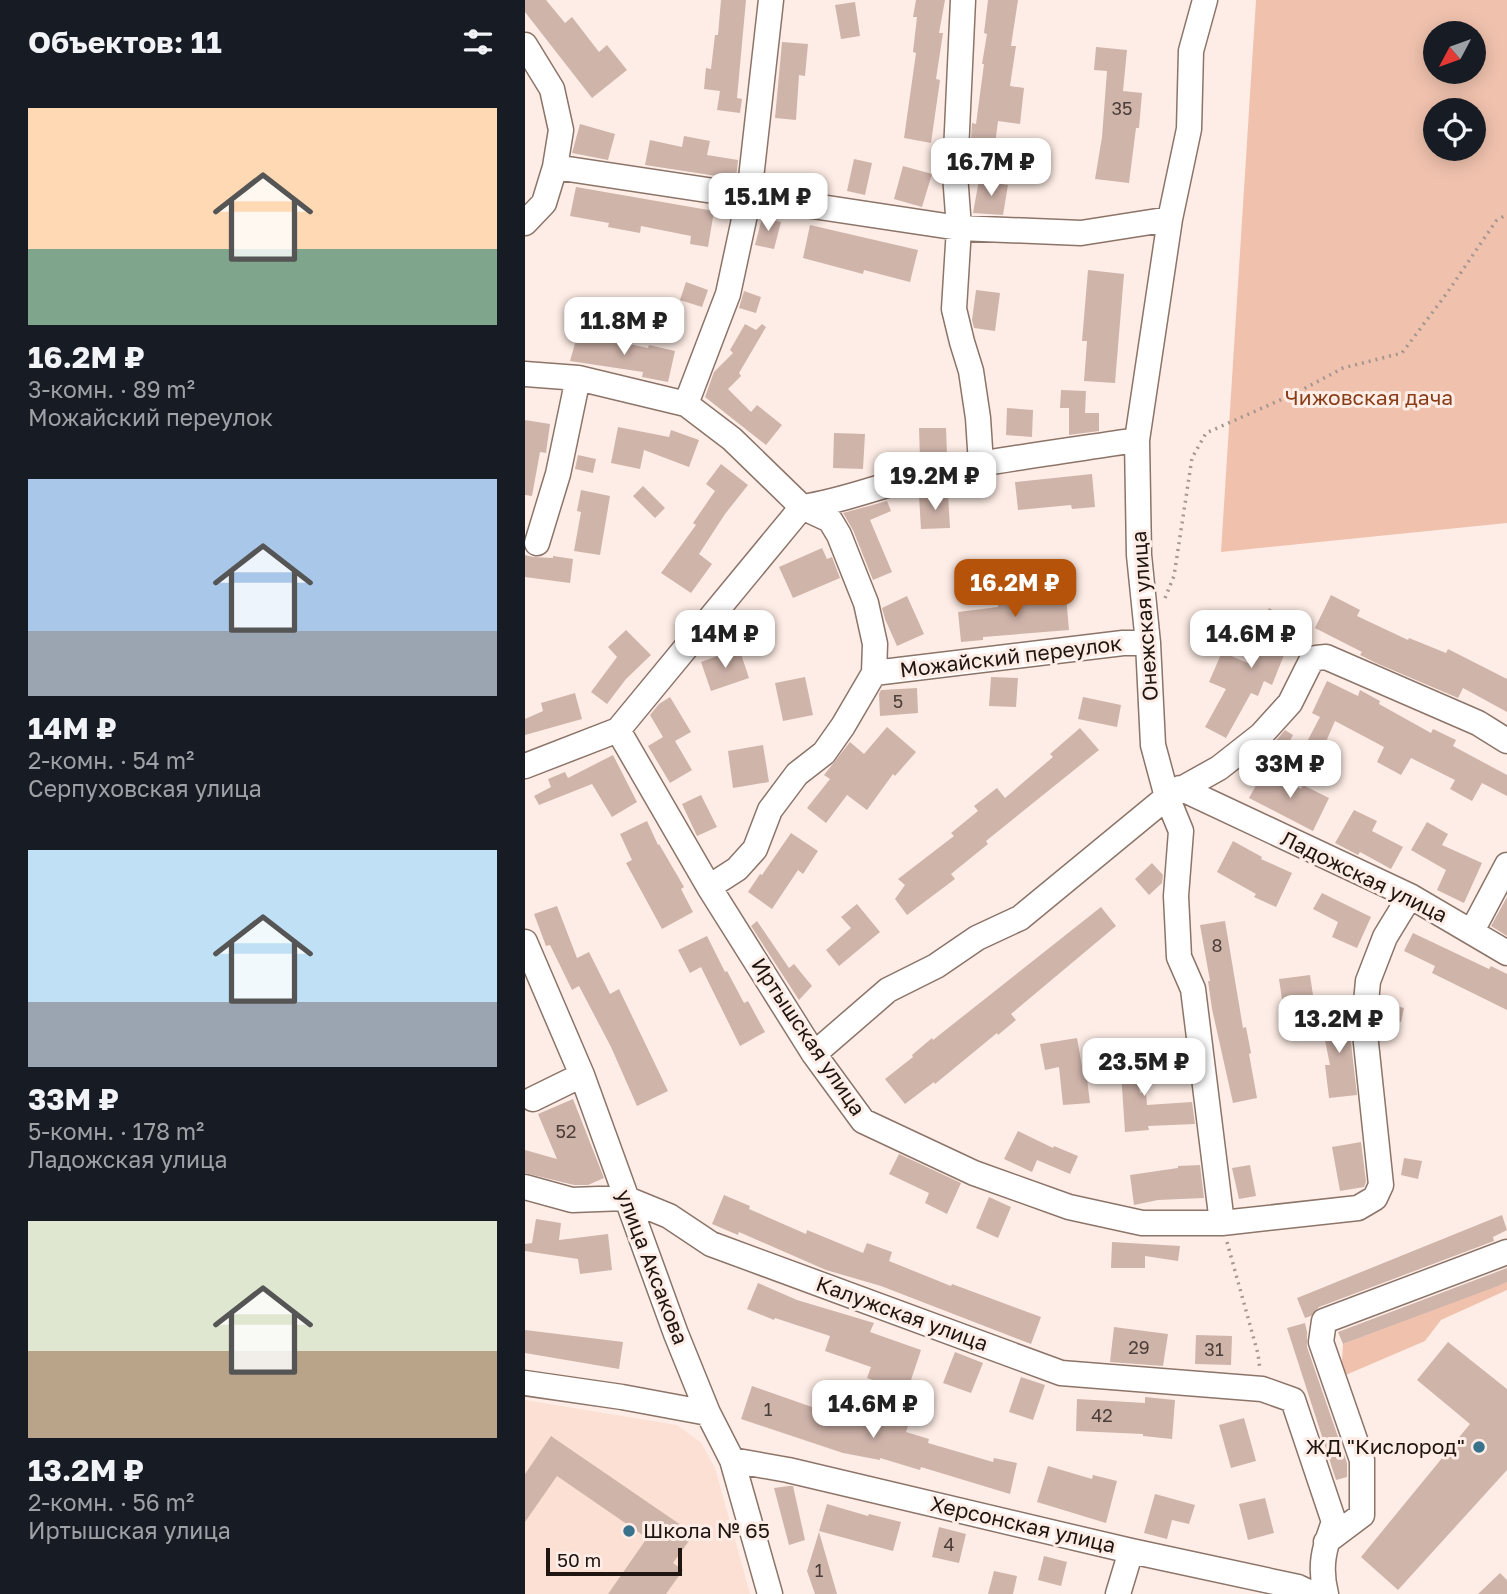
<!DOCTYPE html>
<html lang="ru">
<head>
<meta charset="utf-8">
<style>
  body { margin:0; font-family:"Golos Text",sans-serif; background:#242831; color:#f1f3f6; height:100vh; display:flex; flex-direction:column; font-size:26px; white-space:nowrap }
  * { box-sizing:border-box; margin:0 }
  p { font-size:23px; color:#9ea1a6 }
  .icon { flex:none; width:38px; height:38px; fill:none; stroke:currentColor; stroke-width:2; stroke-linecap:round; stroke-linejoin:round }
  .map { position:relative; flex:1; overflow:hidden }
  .drawer { display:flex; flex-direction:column; background:#171b24; width:525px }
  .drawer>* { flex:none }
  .needle { width:46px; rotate:229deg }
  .fabs { position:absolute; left:898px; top:21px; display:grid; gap:14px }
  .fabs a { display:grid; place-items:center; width:63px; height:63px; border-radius:50%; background:#171b24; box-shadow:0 4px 18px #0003; font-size:35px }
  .scale { position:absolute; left:21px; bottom:18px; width:136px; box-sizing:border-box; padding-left:7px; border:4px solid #1f1511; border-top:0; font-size:19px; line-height:24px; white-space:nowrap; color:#1f1511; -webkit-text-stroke:5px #feede6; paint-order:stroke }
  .price { position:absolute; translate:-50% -60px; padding:0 16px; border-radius:14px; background:#fff; color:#222; font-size:23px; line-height:46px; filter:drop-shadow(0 2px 4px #0008) }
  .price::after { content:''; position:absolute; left:50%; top:42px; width:21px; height:16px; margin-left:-10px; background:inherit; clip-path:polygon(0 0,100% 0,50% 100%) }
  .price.selected { background:#b45309; color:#fff }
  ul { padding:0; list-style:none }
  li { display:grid; align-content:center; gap:14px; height:371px; padding:0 28px }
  li span { display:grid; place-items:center; height:217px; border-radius:0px; color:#555 }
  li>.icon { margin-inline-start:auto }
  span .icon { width:126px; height:126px; fill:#fffc; stroke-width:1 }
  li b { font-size:30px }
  h2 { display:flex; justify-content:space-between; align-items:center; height:84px; padding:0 28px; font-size:30px }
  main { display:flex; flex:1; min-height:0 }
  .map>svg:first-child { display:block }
  .built { fill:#fce0d4 }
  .green { fill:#f0c2ae; fill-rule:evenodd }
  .building { fill:#cfb4aa }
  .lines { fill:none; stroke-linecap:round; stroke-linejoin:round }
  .minor-casing { stroke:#8c7469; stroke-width:27 }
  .path { stroke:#a49690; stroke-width:3.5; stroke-dasharray:2 5; stroke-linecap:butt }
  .minor { stroke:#fff; stroke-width:24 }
  .poi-dot { fill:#38728b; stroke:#feede6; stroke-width:2.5 }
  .labels { text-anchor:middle; stroke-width:6; stroke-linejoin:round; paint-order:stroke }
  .number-label { font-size:18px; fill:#4b3d37 }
  .park-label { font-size:21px; fill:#893e19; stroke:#feede6 }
  .street-label { font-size:21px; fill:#1f1511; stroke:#feede6 }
  .poi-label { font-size:21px; fill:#1f1511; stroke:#feede6; text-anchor:end }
</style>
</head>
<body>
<main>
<section class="drawer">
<h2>Объектов: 11<svg class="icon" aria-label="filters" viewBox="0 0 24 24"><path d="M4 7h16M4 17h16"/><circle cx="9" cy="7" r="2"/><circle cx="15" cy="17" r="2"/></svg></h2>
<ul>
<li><span style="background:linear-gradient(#ffd9b3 65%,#7fa58c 0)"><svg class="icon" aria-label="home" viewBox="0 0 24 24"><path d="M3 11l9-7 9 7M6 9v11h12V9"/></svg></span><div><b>16.2M ₽</b><p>3-комн. · 89 m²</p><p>Можайский переулок</p></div></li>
<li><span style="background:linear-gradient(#a9c7e8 70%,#9aa5b1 0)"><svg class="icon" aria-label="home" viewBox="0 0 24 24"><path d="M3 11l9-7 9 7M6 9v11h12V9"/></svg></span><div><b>14M ₽</b><p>2-комн. · 54 m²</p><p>Серпуховская улица</p></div></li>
<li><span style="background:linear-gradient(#bfe0f5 70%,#9aa5b1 0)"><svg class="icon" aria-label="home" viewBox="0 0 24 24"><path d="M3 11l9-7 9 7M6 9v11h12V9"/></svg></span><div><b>33M ₽</b><p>5-комн. · 178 m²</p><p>Ладожская улица</p></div></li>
<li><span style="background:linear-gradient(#dfe7d0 60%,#b9a48a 0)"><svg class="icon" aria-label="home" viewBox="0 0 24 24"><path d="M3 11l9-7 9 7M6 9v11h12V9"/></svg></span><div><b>13.2M ₽</b><p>2-комн. · 56 m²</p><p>Иртышская улица</p></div></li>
</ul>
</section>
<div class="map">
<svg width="982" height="1594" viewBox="0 0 982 1594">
  <rect width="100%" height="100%" fill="#feede6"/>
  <path class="built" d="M 0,1400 L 152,1425 L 176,1443 L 190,1468 L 225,1594 L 0,1594 Z"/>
  <path class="green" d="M 731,0 L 982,0 L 982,523 L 696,552 ZM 910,33 L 948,33 L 948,72 L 910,72 ZM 910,110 L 948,110 L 948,149 L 910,149 Z
    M 982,1282 L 982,1290 L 916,1320 L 900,1341 L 816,1377 L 818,1344 Z"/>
  <path class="building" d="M 0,0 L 21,0 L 40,23 L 47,17 L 74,52 L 82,45 L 102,70 L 67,98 L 0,12 Z
    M 196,0 L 221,0 L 212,98 L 217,99 L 215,113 L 192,110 L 195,91 L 179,89 L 181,68 L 186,69 L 190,35 L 193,35 Z
    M 391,0 L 420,0 L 414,33 L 418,33 L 411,79 L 415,80 L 406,143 L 379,138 L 391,53 L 388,52 L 392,17 L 388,17 Z
    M 463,0 L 493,0 L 486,46 L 491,46 L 485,86 L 499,88 L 495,124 L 473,121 L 468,160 L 451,157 L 453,139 L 446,139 L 447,123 L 451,124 L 459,64 L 457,64 L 462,34 L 459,33 Z
    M 330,2 L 335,36 L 316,39 L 310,5 Z
    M 257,42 L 283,44 L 280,76 L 274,75 L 271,120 L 250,118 Z
    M 571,47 L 602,50 L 598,91 L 617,93 L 614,128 L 611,128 L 604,183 L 570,179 L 577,137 L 582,71 L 569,70 Z
    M 55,124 L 90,134 L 83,160 L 47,153 Z
    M 159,136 L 185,141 L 182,155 L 213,160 L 211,179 L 120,165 L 125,140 L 157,147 Z
    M 329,159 L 347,163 L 340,195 L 322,191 Z
    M 378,166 L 407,174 L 397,207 L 369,199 Z
    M 454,180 L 483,185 L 478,215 L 448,213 Z
    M 51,187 L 189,211 L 183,247 L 165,244 L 166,236 L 116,226 L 115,233 L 83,227 L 84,223 L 45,216 Z
    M 237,218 L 256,222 L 249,249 L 230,245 Z
    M 285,225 L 393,250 L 385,282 L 339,270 L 338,274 L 278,258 Z
    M 563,270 L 599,274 L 590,383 L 559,381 L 562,341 L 557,341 Z
    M 161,282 L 183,290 L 177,307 L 155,300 Z
    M 451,290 L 475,293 L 470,331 L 449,328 L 447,320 Z
    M 219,291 L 236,297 L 231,313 L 214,308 Z
    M 220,324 L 231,330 L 237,324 L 241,327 L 214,373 L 216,376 L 203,389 L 226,412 L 232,405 L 257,425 L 241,445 L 180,397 L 189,372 L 208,353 L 205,350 Z
    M 53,333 L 123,348 L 124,345 L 150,351 L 143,382 L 117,377 L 118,372 L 45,361 Z
    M 536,390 L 561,391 L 560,413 L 574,413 L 574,431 L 544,435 L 544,408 L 535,408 Z
    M 482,408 L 508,410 L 507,437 L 481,435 Z
    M 0,420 L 25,424 L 21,453 L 15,452 L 7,496 L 0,495 Z
    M 93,427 L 144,437 L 146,430 L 174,440 L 164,467 L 119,450 L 115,469 L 86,463 Z
    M 394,428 L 421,428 L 422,455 L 395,460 Z
    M 309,433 L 340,434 L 338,469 L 308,468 Z
    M 53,455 L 71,459 L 68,473 L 50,469 Z
    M 196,464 L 223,485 L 200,514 L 174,554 L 187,564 L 166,593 L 136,573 L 171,525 L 168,523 L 190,491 L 181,484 Z
    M 567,474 L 570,507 L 547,509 L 546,505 L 493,510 L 490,482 Z
    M 118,486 L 140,508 L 130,518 L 108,496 Z
    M 56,490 L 85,496 L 75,555 L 49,551 L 56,512 L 52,511 Z
    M 423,495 L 425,528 L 396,529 L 394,496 Z
    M 362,501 L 366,511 L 345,520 L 367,572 L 348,580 L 328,530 L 318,513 Z
    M 297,548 L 302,559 L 307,557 L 315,578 L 268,598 L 254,567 Z
    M 0,555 L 8,557 L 28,558 L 28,556 L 48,559 L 45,583 L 0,577 Z
    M 806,595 L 835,610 L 832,616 L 883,640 L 884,638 L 921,653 L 923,649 L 982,679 L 982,712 L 938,688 L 933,698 L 851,663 L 835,655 L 837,652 L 790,628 Z
    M 382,596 L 399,634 L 372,646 L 360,619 L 357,608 Z
    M 541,596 L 544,630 L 458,637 L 458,640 L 436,642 L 433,612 L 473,607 L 473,601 Z
    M 744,608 L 778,626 L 765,652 L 761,650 L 747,685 L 739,681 L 733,696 L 726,693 L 701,738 L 680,727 L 701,689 L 684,682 L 697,652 L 725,664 L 736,638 L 730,635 Z
    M 101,630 L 126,655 L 101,679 L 82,704 L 66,692 L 92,657 L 83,647 Z
    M 214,648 L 224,678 L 186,691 L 176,662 Z
    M 280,677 L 288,715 L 258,721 L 250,683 Z
    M 466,677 L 493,678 L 491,707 L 464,706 Z
    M 802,681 L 833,696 L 835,690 L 855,701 L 854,704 L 906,733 L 908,729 L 931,740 L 928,746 L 982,775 L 982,796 L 957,783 L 947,801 L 925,789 L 930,780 L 886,758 L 876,775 L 852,762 L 859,747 L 810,721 L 792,762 L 776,753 L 795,717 L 787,713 Z
    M 392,688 L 393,713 L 355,716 L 354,694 L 356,690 Z
    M 50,693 L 57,719 L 0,735 L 0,719 L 18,711 L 16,703 Z
    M 145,697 L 166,732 L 150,741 L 167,770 L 145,783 L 123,746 L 138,737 L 125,715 L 134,704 Z
    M 558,697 L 596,705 L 592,727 L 553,719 Z
    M 362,727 L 391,752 L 370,776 L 368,774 L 342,810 L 322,795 L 301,823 L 282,808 L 305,779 L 299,775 L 325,742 L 339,754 Z
    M 555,728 L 574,750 L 461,841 L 463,844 L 426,874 L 430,879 L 382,915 L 370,899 L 380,885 L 373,879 L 429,836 L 426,833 L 453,811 L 449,806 L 472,788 L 480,798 L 528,757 L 525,754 Z
    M 760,730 L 768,735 L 757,756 L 744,749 Z
    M 238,745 L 244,782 L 208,788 L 203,751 Z
    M 88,755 L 112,802 L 87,817 L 67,784 L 14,805 L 9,796 L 26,787 L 23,779 L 40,772 L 43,778 Z
    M 740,769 L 776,789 L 778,785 L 804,798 L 788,831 L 724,798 Z
    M 176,795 L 192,827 L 172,836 L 157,804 Z
    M 829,810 L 852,821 L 847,831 L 878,847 L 866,869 L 835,852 L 833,855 L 810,843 Z
    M 122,821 L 133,845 L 134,844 L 159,887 L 156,889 L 168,912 L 137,929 L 101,863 L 107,860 L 95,834 Z
    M 902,822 L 923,834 L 917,845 L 957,863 L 939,903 L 912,890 L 921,870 L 886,850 Z
    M 266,833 L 293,851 L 278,874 L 273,870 L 247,909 L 223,892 L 235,874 L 237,875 Z
    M 708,841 L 737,857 L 736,859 L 767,873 L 751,907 L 729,897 L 731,894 L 692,872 Z
    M 627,863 L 638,875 L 637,883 L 624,895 L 610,879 Z
    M 797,893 L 846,917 L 832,948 L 807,937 L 813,922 L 788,909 Z
    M 982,897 L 982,936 L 966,926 Z
    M 332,904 L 355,932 L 314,966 L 301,950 L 326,928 L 316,917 Z
    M 32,906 L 52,958 L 64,952 L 85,994 L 94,989 L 143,1091 L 112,1106 L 86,1047 L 54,986 L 47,990 L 25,945 L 21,946 L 9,914 Z
    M 576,907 L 591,926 L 486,1014 L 491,1020 L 473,1035 L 472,1033 L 410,1084 L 409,1082 L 380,1104 L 360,1079 L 388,1057 L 387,1055 L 407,1038 L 408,1040 Z
    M 232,921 L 264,968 L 269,964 L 287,986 L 274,1000 L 226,926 Z
    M 700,921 L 718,1028 L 721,1027 L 726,1053 L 724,1054 L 732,1098 L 708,1103 L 687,1009 L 683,981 L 685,981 L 675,925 Z
    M 888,933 L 964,969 L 966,966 L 982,974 L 982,1010 L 907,973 L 910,966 L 879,951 Z
    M 182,936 L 200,972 L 202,971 L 219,1003 L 223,1001 L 240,1032 L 215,1046 L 176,967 L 165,973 L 153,950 Z
    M 785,975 L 789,1002 L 758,1006 L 754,979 Z
    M 859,1003 L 879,1008 L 876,1022 L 856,1017 Z
    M 825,1010 L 824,1026 L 832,1095 L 804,1098 L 800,1065 L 805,1065 L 795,1016 Z
    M 552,1038 L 558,1072 L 561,1071 L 565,1103 L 538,1105 L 534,1067 L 520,1070 L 515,1044 Z
    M 608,1045 L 615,1093 L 621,1092 L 622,1105 L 667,1102 L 670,1124 L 623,1126 L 624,1130 L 600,1132 L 596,1073 L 588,1074 L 584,1048 Z
    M 48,1099 L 79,1178 L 63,1185 L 49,1185 L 0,1173 L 0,1150 L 32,1159 L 13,1114 Z
    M 493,1131 L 528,1148 L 529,1146 L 553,1156 L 545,1174 L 512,1160 L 507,1172 L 479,1159 Z
    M 836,1142 L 841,1182 L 839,1187 L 815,1191 L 807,1147 Z
    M 374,1154 L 436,1183 L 422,1214 L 400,1203 L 404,1193 L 364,1174 Z
    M 879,1158 L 897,1161 L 893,1179 L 876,1175 Z
    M 675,1165 L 679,1198 L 633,1200 L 609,1205 L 605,1175 L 653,1168 L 653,1166 Z
    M 725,1165 L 731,1196 L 714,1199 L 707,1168 Z
    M 199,1195 L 225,1206 L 224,1209 L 281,1234 L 282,1230 L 338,1253 L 342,1243 L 367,1252 L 364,1261 L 426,1286 L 427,1284 L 516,1317 L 506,1344 L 356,1286 L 301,1270 L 214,1232 L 213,1235 L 187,1224 Z
    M 464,1197 L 486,1207 L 473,1238 L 451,1228 Z
    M 977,1215 L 982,1230 L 968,1237 L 969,1241 L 794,1307 L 786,1316 L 780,1318 L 772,1298 Z
    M 11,1219 L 36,1223 L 34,1240 L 83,1234 L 87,1270 L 55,1274 L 53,1259 L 0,1251 L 0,1244 L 7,1243 Z
    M 587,1242 L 655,1246 L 653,1261 L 620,1256 L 620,1268 L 586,1268 Z
    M 982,1268 L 982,1282 L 973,1286 L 818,1344 L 813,1332 Z
    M 233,1283 L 272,1300 L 349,1323 L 345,1332 L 396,1350 L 382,1392 L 342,1378 L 346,1367 L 300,1351 L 305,1336 L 250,1318 L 249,1320 L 222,1309 Z
    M 780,1323 L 782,1332 L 782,1347 L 822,1463 L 822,1477 L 811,1480 L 762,1328 Z
    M 589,1327 L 643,1334 L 638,1366 L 585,1362 Z
    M 0,1330 L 98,1342 L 94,1369 L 0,1353 Z
    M 671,1335 L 707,1336 L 706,1365 L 670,1364 Z
    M 923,1342 L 982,1389 L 982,1470 L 873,1590 L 836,1557 L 945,1424 L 892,1380 Z
    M 430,1352 L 458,1363 L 446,1393 L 418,1383 Z
    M 496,1377 L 520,1385 L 508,1420 L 484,1412 Z
    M 227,1386 L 324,1420 L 325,1415 L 383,1426 L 381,1432 L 404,1439 L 403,1443 L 468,1462 L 469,1458 L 492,1463 L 485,1494 L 396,1467 L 395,1470 L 355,1458 L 355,1460 L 318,1453 L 216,1419 Z
    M 620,1397 L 650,1400 L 647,1439 L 618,1436 L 618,1434 L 551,1431 L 552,1399 L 620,1403 Z
    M 719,1418 L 731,1461 L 706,1468 L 694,1425 Z
    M 26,1436 L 169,1534 L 148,1563 L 158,1570 L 141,1594 L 83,1594 L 122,1538 L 32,1476 L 0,1522 L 0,1474 Z
    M 523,1466 L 567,1479 L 568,1475 L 592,1481 L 581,1523 L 512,1502 Z
    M 264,1486 L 268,1486 L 280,1540 L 264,1545 L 249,1488 Z
    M 630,1494 L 670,1505 L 664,1524 L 647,1520 L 642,1539 L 619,1533 Z
    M 740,1498 L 749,1533 L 723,1540 L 714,1504 Z
    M 302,1504 L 343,1516 L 344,1514 L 376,1522 L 368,1551 L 294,1531 Z
    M 414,1527 L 441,1534 L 434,1563 L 407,1557 Z
    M 294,1532 L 312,1594 L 290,1594 L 282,1571 Z
    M 519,1556 L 542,1562 L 536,1586 L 513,1580 Z
    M 469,1571 L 492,1576 L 488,1594 L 463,1594 Z
    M 975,1573 L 982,1580 L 982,1594 L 953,1594 Z"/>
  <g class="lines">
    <defs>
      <path id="minor" d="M 438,0 L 430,174 L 434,228 L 429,309 L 437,342 L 446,371 L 453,418 L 456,464
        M 680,0 L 666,51 L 664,129 L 645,219 L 612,440 L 614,555 L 623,643 L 628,745 L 642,797 L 656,831 L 651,896 L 654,957 L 668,989 L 697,1223
        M 0,45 L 27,89 L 36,130 L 30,167 L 19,203 L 0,223
        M 30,167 L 434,228 L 556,233 L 645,219
        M 0,374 L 53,378 L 161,404 L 207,439 L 277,507 L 305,520 L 314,535 L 341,603 L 350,644 L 349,673 L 318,726 L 299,753 L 272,774 L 245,810 L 230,849 L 212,869 L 184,887
        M 161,404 L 203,294 L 224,196 L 246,0
        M 12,543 L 33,474 L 53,378
        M 349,673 L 598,643 L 623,643
        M 93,730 L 184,887 L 289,1054 L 338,1121 L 449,1173 L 544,1207 L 617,1223 L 697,1223 L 833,1208 L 850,1198 L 856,1185 L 839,1024 L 843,981 L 860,937 L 885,896
        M 0,766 L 93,730 L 277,507 C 313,502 346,489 380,480 C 456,461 534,452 612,440
        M 655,788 L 885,896 L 982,953
        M 947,931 L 982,865
        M 0,942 L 57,1075 L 151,1334 L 183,1413 L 207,1460 L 245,1594
        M 289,1054 L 363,990 L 411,966 L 452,938 L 495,918 L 642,797 L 694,768 L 736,735 L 765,703 L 785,663 L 791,658 L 801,657 L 953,723 L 982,741
        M 8,1099 L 57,1075
        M 0,1187 L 47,1200 L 100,1198 L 144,1216 L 186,1244 L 536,1373 L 737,1389 L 768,1400 L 809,1522 C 799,1548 794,1566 801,1594
        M 0,1383 L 97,1397 L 183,1413
        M 207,1460 L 263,1470 L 606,1551 L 773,1587 L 788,1594
        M 801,1542 L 837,1515 L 837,1460 L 796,1342 L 799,1321 L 982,1252
        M 593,1594 L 606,1551"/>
    </defs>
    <use href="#minor" class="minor-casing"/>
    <path class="path" d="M 640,598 L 649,576 L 667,458 L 681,433 L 771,393 L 818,368 L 877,353 L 922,293 L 971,221 L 982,214
      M 702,1242 L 733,1354 L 735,1370"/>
    <use href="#minor" class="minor"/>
  </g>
  <g class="poi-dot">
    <circle cx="954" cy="1447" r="7"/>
    <circle cx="104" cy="1531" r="7"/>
  </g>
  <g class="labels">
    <g class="number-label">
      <text x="597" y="115">35</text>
      <text x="373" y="708">5</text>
      <text x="692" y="952">8</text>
      <text x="41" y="1138">52</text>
      <text x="614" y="1354">29</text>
      <text x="689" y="1356">31</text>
      <text x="243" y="1416">1</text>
      <text x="577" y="1422">42</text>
      <text x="424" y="1551">4</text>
      <text x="294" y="1577">1</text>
    </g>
    <g class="park-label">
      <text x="844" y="405">Чижовская дача</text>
    </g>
    <g class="street-label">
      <text transform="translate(620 616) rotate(-94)" y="7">Онежская улица</text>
      <text transform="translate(486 657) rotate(-7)" y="7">Можайский переулок</text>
      <text transform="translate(839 877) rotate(26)" y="7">Ладожская улица</text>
      <text transform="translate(283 1037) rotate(56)" y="7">Иртышская улица</text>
      <text transform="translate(127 1267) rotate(69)" y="7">улица Аксакова</text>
      <text transform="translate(377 1314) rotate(20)" y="7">Калужская улица</text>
      <text transform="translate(498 1525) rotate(13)" y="7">Херсонская улица</text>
    </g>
    <g class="poi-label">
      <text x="940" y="1454">ЖД "Кислород"</text>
      <text x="118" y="1538" text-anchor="start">Школа № 65</text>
    </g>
  </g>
</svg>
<div class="fabs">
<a><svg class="needle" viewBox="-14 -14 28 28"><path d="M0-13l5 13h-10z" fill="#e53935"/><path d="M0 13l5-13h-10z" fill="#9ea1a6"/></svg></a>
<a><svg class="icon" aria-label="locate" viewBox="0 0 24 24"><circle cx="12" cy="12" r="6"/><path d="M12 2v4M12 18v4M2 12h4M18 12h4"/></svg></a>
</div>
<div class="scale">50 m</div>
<b class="price" style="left:466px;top:198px">16.7M ₽</b>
<b class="price" style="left:243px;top:233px">15.1M ₽</b>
<b class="price" style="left:99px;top:357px">11.8M ₽</b>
<b class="price" style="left:410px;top:512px">19.2M ₽</b>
<b class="price selected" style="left:490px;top:619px">16.2M ₽</b>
<b class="price" style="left:200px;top:670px">14M ₽</b>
<b class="price" style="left:726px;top:670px">14.6M ₽</b>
<b class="price" style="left:765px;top:800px">33M ₽</b>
<b class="price" style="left:814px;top:1055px">13.2M ₽</b>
<b class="price" style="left:619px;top:1098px">23.5M ₽</b>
<b class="price" style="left:348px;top:1440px">14.6M ₽</b>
</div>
</main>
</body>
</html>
